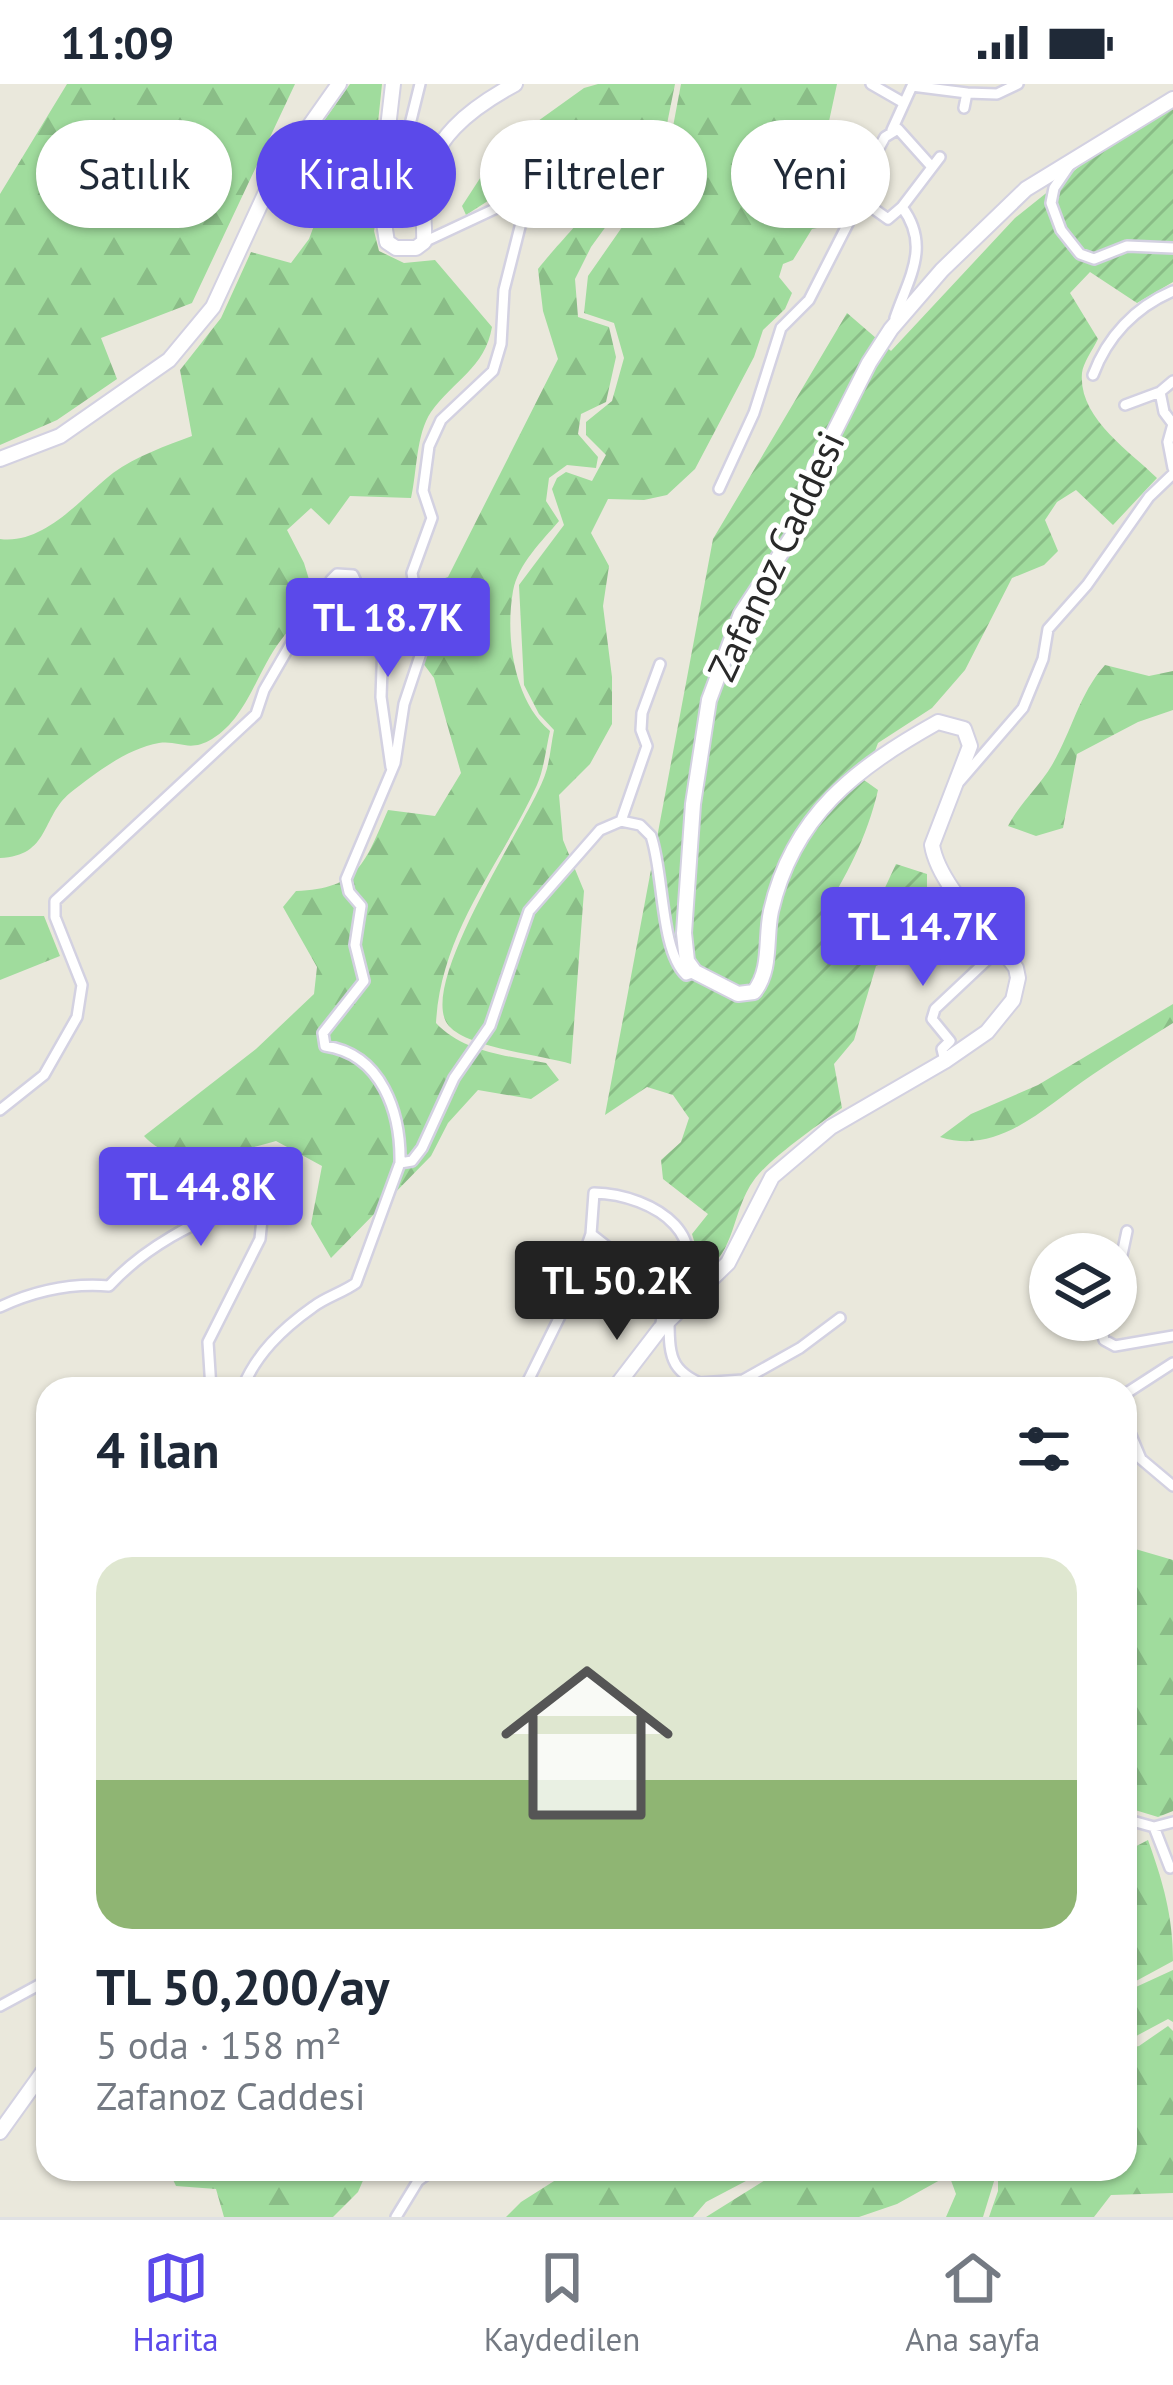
<!DOCTYPE html>
<html lang="tr">
<head>
<meta charset="utf-8">
<style>
  body { margin:0; font-family:"PT Sans",sans-serif; background:#f6f6f7; color:#1f2937; height:100vh; display:flex; flex-direction:column; font-size:45px; white-space:nowrap }
  * { box-sizing:border-box; margin:0 }
  p { font-size:39px; color:#747a83 }
  .icon { flex:none; width:66px; height:66px; fill:none; stroke:currentColor; stroke-width:2; stroke-linecap:round; stroke-linejoin:round }
  .map { position:relative; flex:1; overflow:hidden }
  .details { position:absolute; left:36px; top:1293px; width:1101px; height:804px; display:flex; flex-direction:column; background:#fff; border-radius:36px; box-shadow:0 3px 9px #0004 }
  .details>* { flex:none }
  .top-card { position:absolute; left:36px; top:36px; width:1101px; height:108px; display:flex; gap:24px }
  .fabs { position:absolute; left:1029px; top:1149px; display:grid; gap:24px }
  .fabs a { display:grid; place-items:center; width:108px; height:108px; border-radius:50%; background:#fff; box-shadow:0 3px 9px #0004; font-size:60px }
  .price { position:absolute; translate:-50% -102px; padding:0 27px; border-radius:12px; background:#5b49ea; color:#fff; font-size:39px; line-height:78px; filter:drop-shadow(0 3px 6px #0008) }
  .price::after { content:''; position:absolute; left:50%; top:72px; width:36px; height:27px; margin-left:-18px; background:inherit; clip-path:polygon(0 0,100% 0,50% 100%) }
  .price.active { background:#222; color:#fff }
  ul { padding:0; list-style:none }
  li { display:grid; align-content:center; gap:24px; height:636px; padding:0 60px }
  li span { display:grid; place-items:center; height:372px; border-radius:36px; color:#555 }
  li>.icon { margin-inline-start:auto }
  span .icon { width:216px; height:216px; fill:#fffc; stroke-width:1 }
  li b { font-size:51px }
  h2 { display:flex; justify-content:space-between; align-items:center; height:144px; padding:0 60px; font-size:51px }
  .tag { padding:0 42px; border-radius:54px; background:#fff; box-shadow:0 3px 9px #0004; font-size:42px; line-height:108px }
  .tag.active { background:#5b49ea; color:#fff }
  .status { display:flex; justify-content:space-between; align-items:center; height:84px; padding:0 60px; background:#fff; direction:ltr }
  .status svg { height:33px; fill:currentColor }
  .tabs { display:flex; justify-content:space-around; align-items:center; height:168px; border-top:3px solid #e0e1e3; background:#fff; font-size:33px; color:#747a83 }
  .tabs a { display:grid; justify-items:center; gap:6px }
  .tabs .active { color:#5b49ea }
  .map>svg:first-child { display:block }
  .forest { fill:url(#forest-firs) }
  .garden { fill:url(#garden-furrows) }
  .lines { fill:none; stroke-linecap:round; stroke-linejoin:round }
  .street-casing { stroke:#d3d1e1; stroke-width:14 }
  .secondary-casing { stroke:#d3d1e1; stroke-width:18 }
  .street { stroke:#fff; stroke-width:9 }
  .secondary { stroke:#fff; stroke-width:14 }
  .labels { text-anchor:middle; stroke-width:10; stroke-linejoin:round; paint-order:stroke }
  .street-label { font-size:39px; fill:#292929; stroke:#fff }
</style>
</head>
<body>
<div class="status"><b>11:09</b><svg viewBox="0 0 49 12"><path d="M0 12V9h3v3zM5 12V6h3v6zM10 12V3h3v9zM15 12V0h3v12zM26 1h20v11H26zM47 4h2v5h-2z"/></svg></div>
<div class="map">
<svg width="1173" height="2133" viewBox="0 0 1173 2133">
  <defs>
    <pattern id="forest-firs" width="22" height="20" patternUnits="userSpaceOnUse" patternTransform="scale(3)"><rect width="22" height="20" fill="#a0dc9d"/><path d="M5 1l3.5 6h-7zM16 11l3.5 6h-7z" fill="#8abd87"/></pattern>
    <pattern id="garden-furrows" width="10" height="10" patternUnits="userSpaceOnUse" patternTransform="scale(3)"><rect width="10" height="10" fill="#a0dc9d"/><path d="M-1 1l2-2M0 10L10 0M9 11l2-2" fill="none" stroke="#8abd87"/></pattern>
  </defs>
  <rect width="100%" height="100%" fill="#eae8dc"/>
  <path class="forest" d="M 67,0 L 295,0 L 192,219 L 101,254 L 117,295 L 57,336 L 0,361 L 0,110 Z
    M 350,0 L 382,0 L 375,68 L 382,107 L 374,147 L 379,167 L 404,179 L 435,176 L 492,243 C 485,284 453,297 431,328 C 416,350 417,388 411,414 L 350,412 L 329,441 L 311,424 L 287,446 L 304,479 L 314,512 C 305,529 292,541 281,556 C 257,587 247,634 212,655 C 189,669 179,656 159,659 C 128,664 94,690 70,709 C 41,733 50,772 0,774 L 0,455 C 45,461 82,413 113,389 C 136,372 166,362 192,352 L 180,286 L 221,234 L 251,168 L 291,179 L 309,155 L 328,104 L 299,79 L 305,64 Z
    M 598,0 L 675,0 L 662,65 L 591,163 L 575,195 L 578,233 L 609,243 L 616,273 L 606,318 L 581,330 L 578,350 L 598,373 L 596,384 L 567,381 L 549,394 L 546,417 L 559,437 C 542,457 518,480 513,507 C 505,553 514,617 550,647 C 546,664 544,685 537,701 C 500,782 441,847 436,939 C 463,968 507,972 546,979 L 559,996 L 531,1015 L 478,1006 L 448,1039 L 431,1072 L 331,1174 L 311,1140 L 322,1082 L 276,1057 C 236,1068 176,1088 144,1052 L 256,965 L 314,910 L 317,883 L 283,823 L 296,807 C 359,805 365,778 388,726 L 435,732 L 461,689 L 434,594 L 397,544 L 391,513 L 448,493 L 558,275 L 543,227 L 538,185 C 564,151 638,84 626,41 L 580,58 L 466,131 L 462,122 L 499,65 L 584,4 Z
    M 681,0 L 837,0 L 816,98 L 837,121 L 822,143 L 812,145 L 793,176 L 783,180 L 779,193 L 792,209 L 785,225 L 763,246 L 754,273 L 695,385 L 667,411 L 644,416 L 608,415 L 591,449 L 609,482 L 603,522 L 612,593 L 612,640 L 590,680 L 559,711 L 563,756 L 584,807 L 571,980 C 542,971 468,964 449,942 C 414,903 530,735 545,691 C 550,677 551,660 554,646 L 539,630 L 524,601 L 519,501 L 564,441 L 552,405 L 557,394 L 566,388 L 592,397 L 606,371 L 586,351 L 586,338 L 612,317 L 624,274 L 614,239 L 584,229 L 588,192 L 666,80 Z
    M 1105,581 L 1149,592 L 1173,587 L 1173,626 L 1138,638 L 1077,670 L 1063,744 L 1036,752 L 1008,742 C 1020,719 1039,703 1052,681 C 1072,647 1079,610 1105,581 Z
    M 0,832 L 44,832 L 60,872 L 0,896 Z
    M 1173,920 L 1173,939 C 1146,956 1118,973 1092,991 C 1045,1022 1000,1072 940,1053 L 971,1030 L 1038,1001 Z
    M 1125,1462 L 1173,1476 L 1173,1727 L 1158,1733 L 1125,1723 Z
    M 1148,1756 C 1163,1798 1173,1832 1173,1877 L 1125,1903 L 1125,1768 Z
    M 1173,1886 L 1173,1938 L 1168,1935 L 1125,1958 L 1125,1908 Z
    M 1168,1942 L 1173,1947 L 1173,2109 L 1111,2111 L 1094,2133 L 989,2133 L 998,2107 L 998,2085 L 1125,2085 L 1125,1965 L 1139,1962 Z
    M 168,2085 L 368,2085 L 358,2108 L 333,2133 L 224,2133 L 216,2105 L 176,2102 Z
    M 573,2085 L 769,2085 L 706,2118 L 693,2133 L 506,2133 L 521,2118 Z
    M 783,2085 L 994,2085 L 995,2094 L 983,2133 L 946,2133 L 956,2110 L 949,2091 L 897,2120 L 859,2133 L 706,2133 Z"/>
  <path class="garden" d="M 1173,23 L 1173,198 L 1137,219 L 1090,188 L 1070,209 L 1098,255 C 1093,265 1083,279 1082,289 C 1078,334 1130,367 1157,394 L 1113,441 L 1076,406 L 1057,418 L 1045,436 L 1058,467 L 1044,481 L 1012,494 L 965,586 L 932,624 L 878,659 L 864,696 L 878,706 C 867,754 846,792 821,834 L 854,841 L 876,823 L 896,780 L 927,790 L 927,829 L 914,866 L 876,882 L 854,956 L 834,980 L 842,1024 C 819,1040 769,1075 754,1096 C 729,1130 737,1180 690,1193 L 698,1170 L 692,1150 L 708,1130 L 663,1095 L 661,1076 L 681,1058 L 689,1034 L 673,1011 L 647,1003 L 605,1031 L 713,455 L 847,229 L 891,267 L 1015,134 L 1085,78 Z"/>
  <g class="lines">
    <defs>
      <path id="street" d="M 871,0 L 904,19
        M 964,24 L 967,9 L 997,10 L 1018,0
        M 892,46 L 912,2 L 967,9
        M 1069,82 L 1054,104 L 1051,119 L 1061,146 L 1080,170 L 1094,175 L 1127,162 L 1173,164
        M 393,109 L 420,0
        M 860,115 L 888,135 L 902,123
        M 895,234 C 909,193 931,162 902,123 L 940,73
        M 1093,291 C 1107,253 1135,223 1173,207
        M 1173,297 L 1160,308 L 1164,328 L 1173,340
        M 1125,321 L 1160,308
        M 1173,340 L 1168,358 L 1173,384
        M 719,405 L 754,329 L 781,244 L 809,216 L 859,118 L 868,84 L 885,53 L 898,45 L 932,83
        M 960,697 L 1023,624 L 1043,575 L 1048,545 L 1087,501 L 1149,413 L 1173,390
        M 621,737 L 640,741 L 651,752 C 664,789 660,866 686,891 L 695,888
        M 621,737 L 647,662 L 641,646 L 642,629 L 660,580
        M 945,977 L 942,965 L 950,957 L 932,935 L 935,925 L 1001,863
        M 0,1026 L 44,991 L 77,933 L 82,901 L 55,833 L 55,817 L 256,630 L 264,606 L 293,556 L 316,535 L 331,496 L 337,490 L 353,491 L 383,557 L 381,613 L 391,683
        M 400,1079 C 401,1029 382,970 325,962 L 323,949 L 364,897 L 355,861 L 361,822 L 349,808 L 346,795 L 395,679 L 404,620 L 424,560 L 412,489 L 432,434 L 423,407 L 429,362 L 441,336 L 493,287 L 501,260 L 504,206 L 523,131 L 511,120 L 501,122 L 424,158
        M 1116,1199 L 1127,1147
        M 0,1223 C 34,1207 72,1199 109,1202 C 141,1167 198,1132 245,1123 L 262,1135 L 260,1155 L 208,1258 L 211,1305
        M 669,1235 C 669,1279 672,1288 713,1305
        M 1100,1236 L 1104,1256 L 1115,1262 L 1173,1252
        M 660,1245 L 665,1215 L 657,1212 L 614,1168 L 591,1150 L 594,1109 C 654,1110 725,1157 665,1215
        M 699,1299 L 743,1296 L 800,1264 L 840,1234
        M 242,1305 C 256,1270 282,1245 313,1223 C 326,1213 342,1209 356,1199 L 400,1079 L 412,1077 L 422,1064 L 454,994 L 490,942 L 529,827 L 600,746 L 621,737
        M 524,1305 L 568,1216 L 591,1150
        M 1125,1310 L 1173,1279
        M 1125,1337 L 1141,1375 L 1173,1402
        M 1125,1735 L 1154,1743 L 1173,1738
        M 1154,1743 L 1170,1784
        M 0,1922 L 48,1896
        M 396,2133 L 418,2097 L 434,2085"/>
      <path id="secondary" d="M 393,0 L 386,61 L 390,98 L 384,139 L 387,158 L 396,164 L 416,164 L 424,158 C 425,142 422,127 423,111 C 428,55 471,24 515,0
        M 0,375 L 60,352 L 169,276 L 213,223 L 272,95 L 339,0
        M 614,1305 L 660,1245 L 728,1179 L 772,1093 L 831,1043 L 945,977 L 987,948 L 1013,916 L 1018,894 L 1016,884 C 990,848 939,803 932,761 L 970,662 L 964,645 L 938,638 C 856,684 793,731 771,827 C 765,855 772,885 754,908 L 738,910 L 695,888 L 687,877 L 684,849 L 693,720 L 709,616 L 741,530 L 795,448 L 810,396 L 869,279 L 891,245 L 942,186 L 1026,105 L 1173,15
        M 0,2048 L 48,1981"/>
    </defs>
    <use href="#street" class="street-casing"/>
    <use href="#secondary" class="secondary-casing"/>
    <use href="#street" class="street"/>
    <use href="#secondary" class="secondary"/>
  </g>
  <g class="labels">
    <g class="street-label">
      <text transform="translate(776 472) rotate(-65)" y="14">Zafanoz Caddesi</text>
    </g>
  </g>
</svg>
<div class="fabs">
<a><svg class="icon" aria-label="layers" viewBox="0 0 24 24"><path d="M12 4l9 5-9 5-9-5zM3 14l9 5 9-5"/></svg></a>
</div>
<b class="price" style="left:388px;top:596px">TL 18.7K</b>
<b class="price" style="left:923px;top:905px">TL 14.7K</b>
<b class="price" style="left:201px;top:1165px">TL 44.8K</b>
<b class="price active" style="left:617px;top:1259px">TL 50.2K</b>
<div class="top-card">
<a class="tag">Satılık</a>
<a class="tag active">Kiralık</a>
<a class="tag">Filtreler</a>
<a class="tag">Yeni</a>
</div>
<section class="details">
<h2>4 ilan<svg class="icon" aria-label="filters" viewBox="0 0 24 24"><path d="M4 7h16M4 17h16"/><circle cx="9" cy="7" r="2"/><circle cx="15" cy="17" r="2"/></svg></h2>
<ul>
<li><span style="background:linear-gradient(#dfe7d0 60%,#8fb573 0)"><svg class="icon" aria-label="home" viewBox="0 0 24 24"><path d="M3 11l9-7 9 7M6 9v11h12V9"/></svg></span><div><b>TL 50,200/ay</b><p>5 oda · 158 m²</p><p>Zafanoz Caddesi</p></div></li>
</ul>
</section>
</div>
<nav class="tabs">
<a class="active"><svg class="icon" aria-label="map" viewBox="0 0 24 24"><path d="M3 6l6-2 6 2 6-2v14l-6 2-6-2-6 2zM9 4v14M15 6v14"/></svg>Harita</a>
<a><svg class="icon" aria-label="saved" viewBox="0 0 24 24"><path d="M7 4h10v16l-5-4-5 4z"/></svg>Kaydedilen</a>
<a><svg class="icon" aria-label="home" viewBox="0 0 24 24"><path d="M3 11l9-7 9 7M6 9v11h12V9"/></svg>Ana sayfa</a>
</nav>
</body>
</html>
